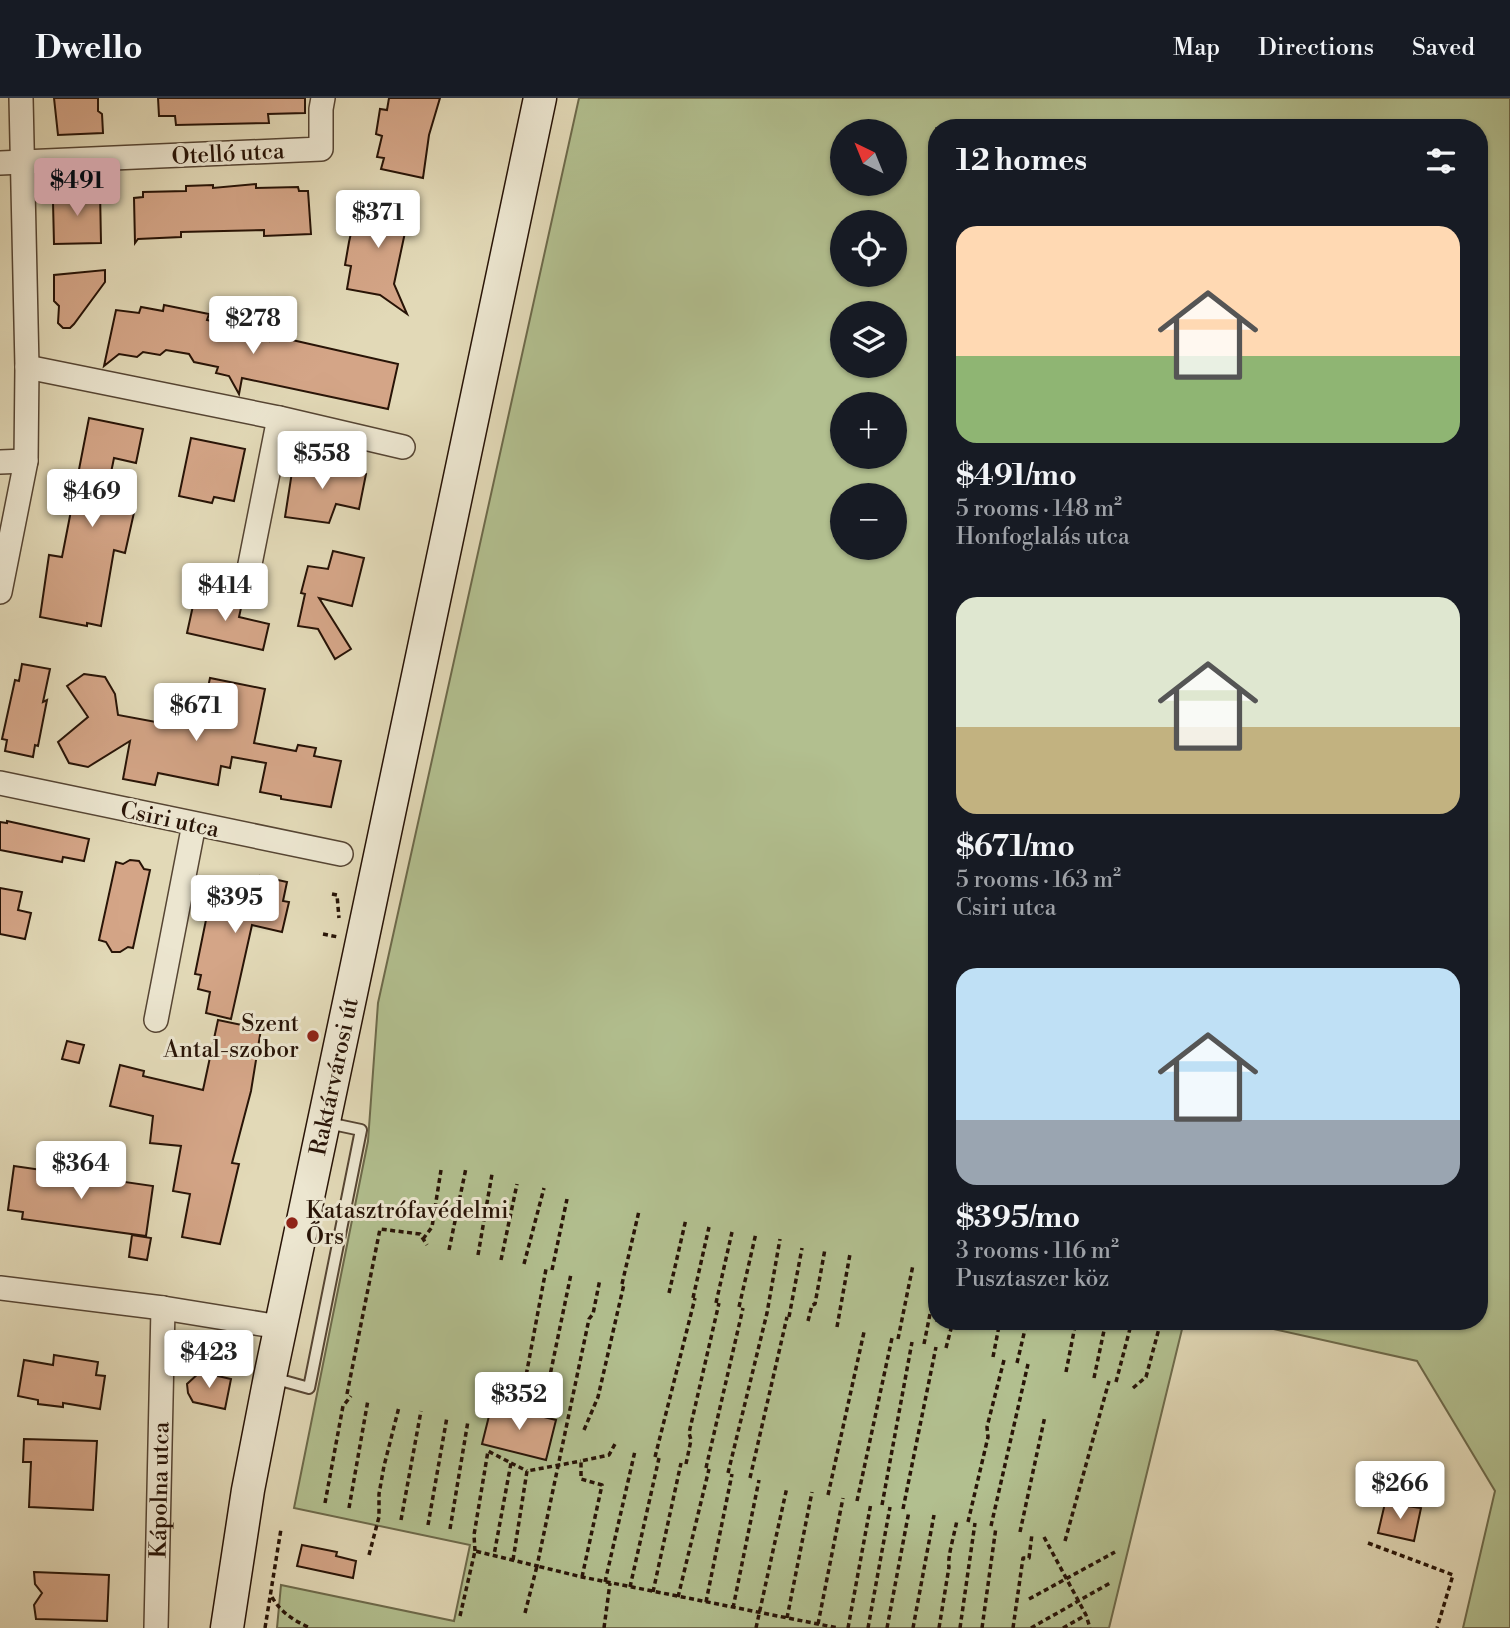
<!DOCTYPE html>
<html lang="en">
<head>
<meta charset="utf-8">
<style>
  body { margin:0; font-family:"Libre Bodoni",serif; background:#242831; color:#f1f3f6; height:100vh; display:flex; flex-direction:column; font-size:26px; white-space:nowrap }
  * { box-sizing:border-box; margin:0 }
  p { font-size:23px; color:#9ea1a6 }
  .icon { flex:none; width:38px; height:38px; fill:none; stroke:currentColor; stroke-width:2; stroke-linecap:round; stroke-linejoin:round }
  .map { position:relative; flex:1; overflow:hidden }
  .sheet { position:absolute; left:928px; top:21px; width:560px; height:1211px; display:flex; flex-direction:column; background:#171b24; border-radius:28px; box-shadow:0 2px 5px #0004 }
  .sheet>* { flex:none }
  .needle { width:46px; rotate:317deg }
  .buttons { position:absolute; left:830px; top:21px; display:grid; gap:14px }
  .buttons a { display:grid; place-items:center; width:77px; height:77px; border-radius:50%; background:#171b24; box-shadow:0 2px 5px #0004; font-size:35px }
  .price { position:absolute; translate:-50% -60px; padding:0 16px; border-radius:7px; background:#fff; color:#222; font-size:23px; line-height:46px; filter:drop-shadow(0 2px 4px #0008) }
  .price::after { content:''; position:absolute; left:50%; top:42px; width:21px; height:16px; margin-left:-10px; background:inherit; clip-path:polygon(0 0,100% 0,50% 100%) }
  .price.selected { background:#c59692; color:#111 }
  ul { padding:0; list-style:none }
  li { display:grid; align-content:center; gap:14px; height:371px; padding:0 28px }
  li span { display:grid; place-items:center; height:217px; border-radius:21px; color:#555 }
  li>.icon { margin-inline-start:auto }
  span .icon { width:126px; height:126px; fill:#fffc; stroke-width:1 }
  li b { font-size:30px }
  h2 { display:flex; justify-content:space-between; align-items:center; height:84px; padding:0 28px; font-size:30px }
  header { display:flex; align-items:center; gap:42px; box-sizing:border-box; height:98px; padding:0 35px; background:#171b24; border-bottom:2px solid #363941 }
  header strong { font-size:33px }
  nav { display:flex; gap:38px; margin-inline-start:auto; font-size:24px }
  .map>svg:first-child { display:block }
  .green { fill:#b2bf8f; stroke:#6d6a4b; stroke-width:2; fill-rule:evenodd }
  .building { fill:#d4a587; stroke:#281407; stroke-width:2 }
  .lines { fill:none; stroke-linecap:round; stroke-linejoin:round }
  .service-casing { stroke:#564533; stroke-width:14 }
  .minor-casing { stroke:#564533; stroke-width:26 }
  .secondary-casing { stroke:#281407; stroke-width:35 }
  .path { stroke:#281407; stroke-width:3.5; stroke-dasharray:5 3.5; stroke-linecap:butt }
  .service { stroke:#ece6d0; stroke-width:10 }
  .minor { stroke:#ece6d0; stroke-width:23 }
  .secondary { stroke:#ece6d0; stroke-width:32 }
  .poi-dot { fill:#8f2418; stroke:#ece6d0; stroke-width:2.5 }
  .labels { text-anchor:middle; stroke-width:6; stroke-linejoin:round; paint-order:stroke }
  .street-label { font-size:23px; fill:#281407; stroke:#ece6d0 }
  .poi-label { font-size:23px; fill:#281407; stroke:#ece6d0; text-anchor:end }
</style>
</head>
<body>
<header>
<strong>Dwello</strong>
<nav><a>Map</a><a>Directions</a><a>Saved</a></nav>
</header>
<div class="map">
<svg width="1510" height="1530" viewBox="0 0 1510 1530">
  <rect width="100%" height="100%" fill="#e2d9b7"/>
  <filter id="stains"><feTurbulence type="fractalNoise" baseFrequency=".00286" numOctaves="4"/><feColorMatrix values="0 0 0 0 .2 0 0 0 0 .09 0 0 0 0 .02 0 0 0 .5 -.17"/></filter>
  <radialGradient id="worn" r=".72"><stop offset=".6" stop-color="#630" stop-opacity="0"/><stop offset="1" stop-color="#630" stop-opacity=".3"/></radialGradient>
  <path class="green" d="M 579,0 L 1510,0 L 1510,1530 L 1463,1530 L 1495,1393 L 1417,1263 L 1238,1223 L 1479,1223 L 1479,30 L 936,30 L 936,1223 L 1184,1223 L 1109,1530 L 277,1530 L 281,1487 L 454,1523 L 470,1447 L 294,1410 L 368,1043 L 378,905 ZM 842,33 L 894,33 L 894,86 L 842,86 ZM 842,124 L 894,124 L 894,177 L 842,177 ZM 842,215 L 894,215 L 894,268 L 842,268 ZM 842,306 L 894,306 L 894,359 L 842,359 ZM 842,397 L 894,397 L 894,450 L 842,450 Z"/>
  <path class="building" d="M 54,0 L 98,0 L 98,13 L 102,16 L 103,35 L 58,37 Z
    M 158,0 L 305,0 L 305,15 L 268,16 L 269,25 L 176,27 L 175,18 L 159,18 Z
    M 389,0 L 440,0 L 429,37 L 423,80 L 381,71 L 384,60 L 377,59 L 382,38 L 376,36 L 380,11 L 387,12 Z
    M 256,86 L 256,90 L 298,89 L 299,93 L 308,93 L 311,136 L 264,138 L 264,132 L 181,134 L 181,139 L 138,141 L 135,145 L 134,100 L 143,99 L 143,94 L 186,93 L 186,88 L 213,87 L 213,90 Z
    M 100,92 L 101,145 L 54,146 L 53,104 L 64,93 Z
    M 365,101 L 399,108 L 405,105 L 415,114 L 407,125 L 394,186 L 407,216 L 380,197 L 347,191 L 351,168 L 345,167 L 349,144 L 354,122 L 361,124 Z
    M 105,172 L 105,184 L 74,226 L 70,230 L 63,230 L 58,225 L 59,208 L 54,203 L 54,177 Z
    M 164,207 L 209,216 L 207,222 L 230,227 L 228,234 L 269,243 L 270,237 L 398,266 L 388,311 L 242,280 L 239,296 L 229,278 L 216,275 L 218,269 L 194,264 L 189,256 L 166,252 L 160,257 L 143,254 L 137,259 L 119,256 L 104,268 L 116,212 L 139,215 L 141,209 L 163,213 Z
    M 89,320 L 143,331 L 136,365 L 114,360 L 106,399 L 126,404 L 125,408 L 135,410 L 125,455 L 114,452 L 101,528 L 87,525 L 87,528 L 40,519 L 49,457 L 62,459 Z
    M 191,340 L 245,351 L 234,403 L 214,399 L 212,405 L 179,398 Z
    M 294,361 L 366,376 L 359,411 L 336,406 L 329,425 L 285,419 Z
    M 333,453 L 364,460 L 352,508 L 319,500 L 351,551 L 335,561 L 318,531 L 298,528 L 305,496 L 301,495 L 308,468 L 328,471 Z
    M 196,494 L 228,501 L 227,507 L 241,510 L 239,519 L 269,526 L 263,552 L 187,535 Z
    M 22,566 L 50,571 L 43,604 L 47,602 L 38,648 L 35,647 L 33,659 L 5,653 L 7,642 L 2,641 L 15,582 L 19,583 Z
    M 84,576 L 105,579 L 115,596 L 118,617 L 199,632 L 210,580 L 265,591 L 254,645 L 296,653 L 298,647 L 316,650 L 314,658 L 341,663 L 331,709 L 281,701 L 281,698 L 260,694 L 266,665 L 232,659 L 230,670 L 221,668 L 218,687 L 158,675 L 155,687 L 123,681 L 130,643 L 88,669 L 69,665 L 58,644 L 88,619 L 67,588 Z
    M 7,723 L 89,741 L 84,763 L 63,759 L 62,764 L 0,752 L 0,724 L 7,725 Z
    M 130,762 L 139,763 L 144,771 L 150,772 L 133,850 L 128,849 L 120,854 L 112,854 L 106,844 L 99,842 L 116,764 L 123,766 Z
    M 260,778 L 287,784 L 283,803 L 289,804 L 282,834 L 252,827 L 231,921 L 206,915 L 210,894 L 198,891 L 201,877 L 195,876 L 206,822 L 203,821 L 212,784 L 219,779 L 258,788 Z
    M 0,790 L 22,794 L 18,812 L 31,815 L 25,841 L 0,836 Z
    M 218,922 L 261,931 L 251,993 L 232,1065 L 239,1066 L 220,1146 L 182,1139 L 190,1096 L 173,1093 L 181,1048 L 150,1045 L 153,1018 L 110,1008 L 120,967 L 144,973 L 143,978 L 203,992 Z
    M 67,943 L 84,947 L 79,965 L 62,961 Z
    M 14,1068 L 153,1088 L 146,1138 L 22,1121 L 23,1114 L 8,1112 Z
    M 132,1137 L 151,1140 L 147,1162 L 129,1159 Z
    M 54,1257 L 98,1264 L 96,1277 L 105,1278 L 100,1311 L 63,1305 L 63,1309 L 38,1306 L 38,1302 L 18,1298 L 24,1262 L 53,1267 Z
    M 200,1274 L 231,1281 L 225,1311 L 193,1304 L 188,1295 L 187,1286 Z
    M 492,1306 L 556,1322 L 546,1362 L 482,1346 Z
    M 24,1341 L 97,1343 L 93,1412 L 29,1409 L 31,1364 L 23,1364 Z
    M 1385,1405 L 1421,1410 L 1414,1443 L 1378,1435 Z
    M 302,1447 L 337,1454 L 336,1458 L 356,1463 L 353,1480 L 297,1468 Z
    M 34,1474 L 109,1477 L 107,1523 L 36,1521 L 34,1507 L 42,1495 L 35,1486 Z"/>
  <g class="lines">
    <defs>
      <path id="service" d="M 273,1280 L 309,1290 L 361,1032 L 328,1025"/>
      <g id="minor">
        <path d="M 0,65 L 321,51 L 321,11 L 323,0"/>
        <path d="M 27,269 L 279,320 L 403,349"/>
        <path d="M 0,364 L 26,363"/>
        <path d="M 249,471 L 279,320"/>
        <path d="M 0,494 L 26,363 L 27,269 L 21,0"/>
        <path d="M 0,685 L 341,756"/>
        <path d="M 156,922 L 194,726"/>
        <path d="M 0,1190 L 163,1210 L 280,1229"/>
        <path id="s1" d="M 156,1530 L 163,1210"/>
      </g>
      <g id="secondary">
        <path id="s2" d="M 227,1530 L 248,1392 L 270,1279 L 540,0"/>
      </g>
    </defs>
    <use href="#service" class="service-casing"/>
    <use href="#minor" class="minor-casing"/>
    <use href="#secondary" class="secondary-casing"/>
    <path class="path" d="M 332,796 L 337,797 L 339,820
      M 323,836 L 338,839
      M 423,1141 L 432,1129 L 441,1072
      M 449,1152 L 466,1070
      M 478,1157 L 492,1076
      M 501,1162 L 517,1086
      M 524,1166 L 544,1090
      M 552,1172 L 567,1101
      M 622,1186 L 639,1113
      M 669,1195 L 686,1121
      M 693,1200 L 709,1129
      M 716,1205 L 732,1134
      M 739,1209 L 756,1135
      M 789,1219 L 802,1150
      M 808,1223 L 812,1207 L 815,1206 L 825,1151
      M 837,1229 L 850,1156
      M 898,1241 L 913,1167
      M 924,1246 L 936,1186
      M 946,1250 L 953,1223
      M 993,1259 L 1000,1223
      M 1017,1265 L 1027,1223
      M 1066,1274 L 1076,1223
      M 1094,1280 L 1106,1223
      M 1116,1284 L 1132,1223
      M 1133,1290 L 1146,1279 L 1161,1223
      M 347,1296 L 380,1131 L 420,1136 L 427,1147
      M 520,1310 L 546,1171
      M 542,1316 L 571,1176
      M 584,1332 L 598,1299 L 624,1186
      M 655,1359 L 695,1200
      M 511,1365 L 527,1373
      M 686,1366 L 691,1342 L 689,1335 L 719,1205
      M 706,1370 L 743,1210
      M 728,1375 L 767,1215 L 780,1141
      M 750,1380 L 787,1219
      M 828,1397 L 864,1234
      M 857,1403 L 892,1240
      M 325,1405 L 343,1308 L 351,1298
      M 882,1407 L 912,1244
      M 349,1410 L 368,1302
      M 903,1411 L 936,1249
      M 401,1422 L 421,1313
      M 968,1424 L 988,1339 L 987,1329 L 1004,1262
      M 428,1427 L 447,1319
      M 991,1428 L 1028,1266
      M 450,1431 L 468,1323
      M 1020,1434 L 1045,1318
      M 1044,1439 L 1086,1517 L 1090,1530
      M 1065,1443 L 1109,1283
      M 1368,1445 L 1453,1477 L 1437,1530
      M 475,1453 L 474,1437 L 488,1353 L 511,1365 L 494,1457
      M 369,1457 L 379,1419 L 379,1396 L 384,1368 L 399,1309
      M 513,1462 L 527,1373 L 581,1363
      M 582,1479 L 602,1387 L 581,1381 L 581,1363 L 609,1357 L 615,1346
      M 605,1484 L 635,1353
      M 630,1489 L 659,1360
      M 653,1494 L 681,1365
      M 272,1499 C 281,1515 295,1523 310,1530
      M 678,1499 L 709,1371
      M 1029,1501 L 1115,1454
      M 706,1504 L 732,1376
      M 733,1510 L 759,1382
      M 525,1515 L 537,1468 L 582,1479 L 838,1530
      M 460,1518 L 475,1453 L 537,1468 L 589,1221 L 593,1216 L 600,1181
      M 787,1520 L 812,1394
      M 818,1526 L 843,1400
      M 265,1530 L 281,1431
      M 604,1530 L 610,1485
      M 756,1530 L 787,1389
      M 848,1530 L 871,1405
      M 868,1530 L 890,1409
      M 887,1530 L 909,1413
      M 913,1530 L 934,1417
      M 939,1530 L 949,1469 C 947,1460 955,1434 957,1422
      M 960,1530 L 975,1425
      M 982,1530 L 996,1429
      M 1013,1530 L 1023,1460 L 1029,1460 L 1032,1436
      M 1031,1530 L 1110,1485
      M 1063,1530 L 1086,1517"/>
    <use href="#service" class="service"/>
    <use href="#minor" class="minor"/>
    <use href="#secondary" class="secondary"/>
  </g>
  <g class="poi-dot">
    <circle cx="313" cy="938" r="7"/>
    <circle cx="292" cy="1125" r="7"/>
  </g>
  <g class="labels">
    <g class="street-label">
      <text transform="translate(228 55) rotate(-3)" y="8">Otelló utca</text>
      <text transform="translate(170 721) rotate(12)" y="8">Csiri utca</text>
      <text dy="8" stroke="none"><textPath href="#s2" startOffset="562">Raktárvárosi út</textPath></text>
      <text dy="8" stroke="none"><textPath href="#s1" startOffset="138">Kápolna utca</textPath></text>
    </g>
    <g class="poi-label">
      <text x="299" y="933">Szent<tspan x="299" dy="26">Antal-szobor</tspan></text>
      <text x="306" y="1120" text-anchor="start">Katasztrófavédelmi<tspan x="306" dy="26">Őrs</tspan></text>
    </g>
  </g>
  <rect width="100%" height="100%" filter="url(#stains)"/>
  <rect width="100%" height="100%" fill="url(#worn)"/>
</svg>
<div class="buttons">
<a><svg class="needle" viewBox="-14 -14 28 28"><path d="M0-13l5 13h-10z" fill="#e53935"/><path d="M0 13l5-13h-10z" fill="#9ea1a6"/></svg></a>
<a><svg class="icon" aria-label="locate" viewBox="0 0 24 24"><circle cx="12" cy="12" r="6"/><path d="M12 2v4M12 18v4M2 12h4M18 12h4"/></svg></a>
<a><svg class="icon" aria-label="layers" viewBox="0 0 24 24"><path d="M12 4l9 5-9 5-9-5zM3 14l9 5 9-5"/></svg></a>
<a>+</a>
<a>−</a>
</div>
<b class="price selected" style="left:77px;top:120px">$491</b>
<b class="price" style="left:378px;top:152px">$371</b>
<b class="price" style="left:253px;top:258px">$278</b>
<b class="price" style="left:322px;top:393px">$558</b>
<b class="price" style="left:92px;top:431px">$469</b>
<b class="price" style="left:225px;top:525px">$414</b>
<b class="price" style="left:196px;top:645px">$671</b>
<b class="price" style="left:235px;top:837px">$395</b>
<b class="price" style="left:81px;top:1103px">$364</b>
<b class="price" style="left:209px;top:1292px">$423</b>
<b class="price" style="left:519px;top:1334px">$352</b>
<b class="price" style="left:1400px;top:1423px">$266</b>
<section class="sheet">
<h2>12 homes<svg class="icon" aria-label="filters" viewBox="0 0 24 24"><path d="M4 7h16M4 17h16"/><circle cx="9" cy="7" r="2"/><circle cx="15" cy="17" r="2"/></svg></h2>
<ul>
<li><span style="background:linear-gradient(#ffd9b3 60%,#8fb573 0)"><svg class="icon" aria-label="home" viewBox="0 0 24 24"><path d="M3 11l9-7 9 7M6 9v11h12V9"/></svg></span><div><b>$491/mo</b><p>5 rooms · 148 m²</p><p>Honfoglalás utca</p></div></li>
<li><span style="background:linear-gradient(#dfe7d0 60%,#c2b280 0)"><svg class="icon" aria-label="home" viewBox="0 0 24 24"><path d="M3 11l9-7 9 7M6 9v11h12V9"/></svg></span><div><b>$671/mo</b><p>5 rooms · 163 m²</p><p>Csiri utca</p></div></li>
<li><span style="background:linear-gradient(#bfe0f5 70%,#9aa5b1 0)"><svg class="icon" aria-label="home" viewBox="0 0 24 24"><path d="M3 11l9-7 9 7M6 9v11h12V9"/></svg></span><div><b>$395/mo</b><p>3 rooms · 116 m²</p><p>Pusztaszer köz</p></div></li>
</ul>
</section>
</div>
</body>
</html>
